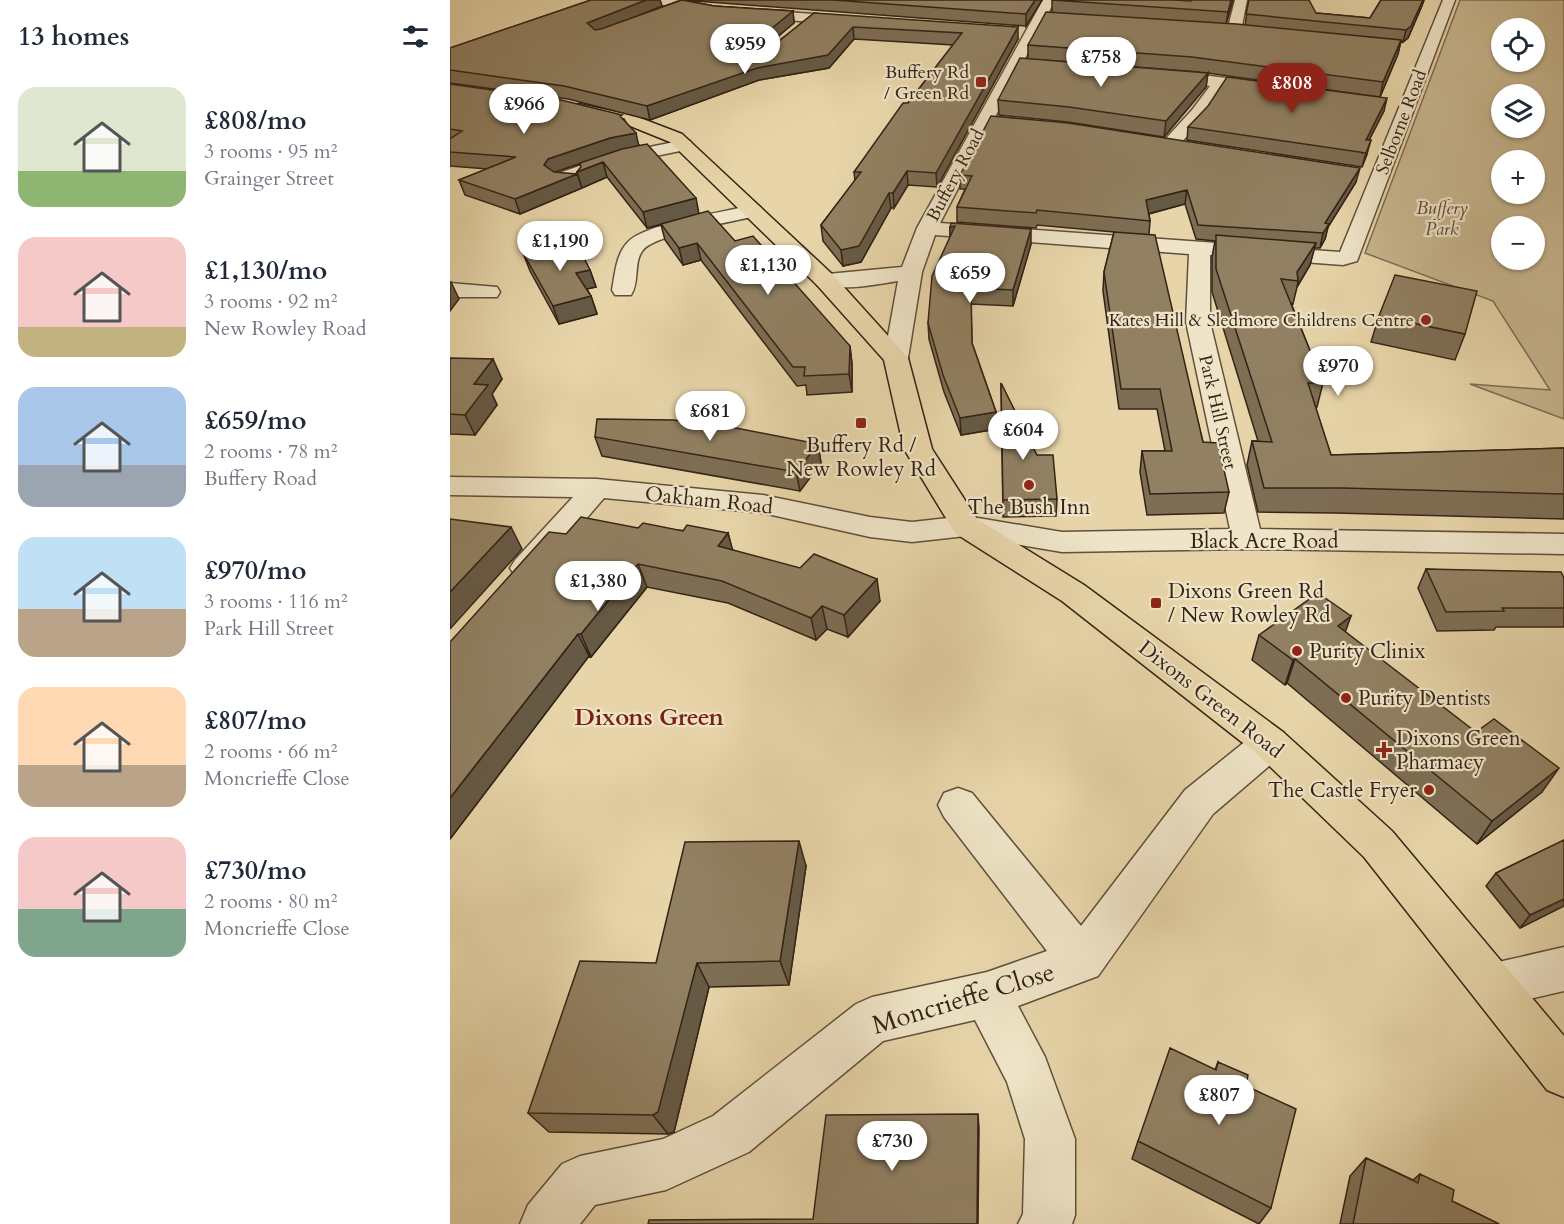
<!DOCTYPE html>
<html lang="en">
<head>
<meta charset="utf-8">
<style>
  body { margin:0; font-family:Cardo,serif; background:#f6f6f7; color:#1f2937; height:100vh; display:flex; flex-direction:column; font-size:22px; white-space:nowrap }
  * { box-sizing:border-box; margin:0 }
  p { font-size:20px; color:#747a83 }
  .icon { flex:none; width:33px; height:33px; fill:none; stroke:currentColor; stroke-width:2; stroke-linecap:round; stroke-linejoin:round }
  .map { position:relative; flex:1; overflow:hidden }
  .sheet { display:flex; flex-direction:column; background:#fff; width:450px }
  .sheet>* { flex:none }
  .tools { position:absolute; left:1041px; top:18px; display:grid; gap:12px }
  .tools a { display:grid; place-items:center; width:54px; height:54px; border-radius:50%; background:#fff; box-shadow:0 2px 4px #0004; font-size:30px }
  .price { position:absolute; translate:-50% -51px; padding:0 14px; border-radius:21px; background:#fff; color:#222; font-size:20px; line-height:39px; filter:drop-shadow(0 2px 3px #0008) }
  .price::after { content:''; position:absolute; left:50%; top:36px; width:18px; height:14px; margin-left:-9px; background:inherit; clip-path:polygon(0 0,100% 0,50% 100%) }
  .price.active { background:#8f2418; color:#fff }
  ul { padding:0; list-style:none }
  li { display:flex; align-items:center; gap:18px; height:150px; padding:0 18px }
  li span { display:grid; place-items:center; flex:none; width:168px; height:120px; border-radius:18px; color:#555 }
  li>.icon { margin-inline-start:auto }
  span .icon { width:72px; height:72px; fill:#fffc; stroke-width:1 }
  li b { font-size:26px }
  h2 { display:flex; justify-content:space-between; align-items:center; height:72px; padding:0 18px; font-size:26px }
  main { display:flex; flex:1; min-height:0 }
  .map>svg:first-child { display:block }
  .green { fill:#c8b790; stroke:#7e6d53; stroke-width:1.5; fill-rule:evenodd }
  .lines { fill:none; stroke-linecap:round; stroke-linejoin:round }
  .minor-casing { stroke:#60503b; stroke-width:3 }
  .major-casing { stroke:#332316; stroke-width:3 }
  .minor { fill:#efe4c7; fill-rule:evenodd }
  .major { fill:#e7d5a9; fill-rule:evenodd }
  .wall { fill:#7d6e54; stroke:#332316; stroke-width:1.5 }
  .shaded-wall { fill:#665a45; stroke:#332316; stroke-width:1.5 }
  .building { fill:#918062; stroke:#332316; stroke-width:1.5 }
  .poi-dot { fill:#8f2418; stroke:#efe4c7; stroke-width:2 }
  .labels { text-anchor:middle; stroke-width:4.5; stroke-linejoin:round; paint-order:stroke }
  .far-poi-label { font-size:18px; fill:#332316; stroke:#efe4c7; text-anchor:end }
  .far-street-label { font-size:18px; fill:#332316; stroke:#efe4c7 }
  .far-park-label { font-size:18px; font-style:italic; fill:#584834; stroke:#efe4c7 }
  .poi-label { font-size:21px; fill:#332316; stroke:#efe4c7; text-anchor:start }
  .street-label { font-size:21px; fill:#332316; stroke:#efe4c7 }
  .quarter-label { font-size:24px; font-weight:bold; fill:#7a1f14; stroke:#efe4c7 }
  .near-street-label { font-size:26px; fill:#332316; stroke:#efe4c7 }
</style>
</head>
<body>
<main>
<section class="sheet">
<h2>13 homes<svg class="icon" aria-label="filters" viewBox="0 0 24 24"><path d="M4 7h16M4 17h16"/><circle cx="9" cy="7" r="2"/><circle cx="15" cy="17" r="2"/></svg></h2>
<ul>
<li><span style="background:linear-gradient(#dfe7d0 70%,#8fb573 0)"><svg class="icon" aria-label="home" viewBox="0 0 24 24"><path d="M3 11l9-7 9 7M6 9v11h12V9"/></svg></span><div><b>£808/mo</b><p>3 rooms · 95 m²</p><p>Grainger Street</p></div></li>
<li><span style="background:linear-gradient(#f6c9c9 75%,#c2b280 0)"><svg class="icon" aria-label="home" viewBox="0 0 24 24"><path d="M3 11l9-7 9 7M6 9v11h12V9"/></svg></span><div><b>£1,130/mo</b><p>3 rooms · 92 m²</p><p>New Rowley Road</p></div></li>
<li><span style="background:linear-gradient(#a9c7e8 65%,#9aa5b1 0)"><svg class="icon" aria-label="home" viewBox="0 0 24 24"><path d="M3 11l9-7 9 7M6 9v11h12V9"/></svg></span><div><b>£659/mo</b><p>2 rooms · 78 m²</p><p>Buffery Road</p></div></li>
<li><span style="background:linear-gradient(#bfe0f5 60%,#b9a48a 0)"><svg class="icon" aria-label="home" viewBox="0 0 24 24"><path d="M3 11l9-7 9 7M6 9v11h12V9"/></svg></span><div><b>£970/mo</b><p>3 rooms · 116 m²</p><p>Park Hill Street</p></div></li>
<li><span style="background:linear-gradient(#ffd9b3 65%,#b9a48a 0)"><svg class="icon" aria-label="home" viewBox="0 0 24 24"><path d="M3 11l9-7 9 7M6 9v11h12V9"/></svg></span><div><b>£807/mo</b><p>2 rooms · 66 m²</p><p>Moncrieffe Close</p></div></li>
<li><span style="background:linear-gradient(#f6c9c9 60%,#7fa58c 0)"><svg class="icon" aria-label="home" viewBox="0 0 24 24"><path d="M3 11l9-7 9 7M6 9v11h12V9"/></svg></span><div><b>£730/mo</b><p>2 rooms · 80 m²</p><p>Moncrieffe Close</p></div></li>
</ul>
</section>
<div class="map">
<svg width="1114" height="1224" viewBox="0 0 1114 1224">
  <rect width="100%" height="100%" fill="#e7d5a9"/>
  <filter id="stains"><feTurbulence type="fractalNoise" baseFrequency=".00333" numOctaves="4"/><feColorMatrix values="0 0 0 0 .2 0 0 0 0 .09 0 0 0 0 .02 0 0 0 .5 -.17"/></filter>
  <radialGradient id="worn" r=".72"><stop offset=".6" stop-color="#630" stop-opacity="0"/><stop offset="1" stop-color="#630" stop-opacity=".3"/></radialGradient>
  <path class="green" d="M 1010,0 L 1114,0 L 1114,419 L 1020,384 L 1100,390 L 1043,301 L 915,253 ZM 1052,28 L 1084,28 L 1084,62 L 1052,62 ZM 1052,94 L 1084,94 L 1084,128 L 1052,128 ZM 1052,160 L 1084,160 L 1084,194 L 1052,194 ZM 1052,226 L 1084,226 L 1084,260 L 1052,260 Z"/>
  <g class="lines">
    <defs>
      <path id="minor" d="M 201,0 L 228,0 L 266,7 L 404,17 L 411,21 L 404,25 L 266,15 L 207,4 Z
        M 593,0 L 605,0 L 545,117 L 584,121 L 593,126 L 584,131 L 540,127 L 490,223 L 890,252 L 993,0 L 1005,0 L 907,261 L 893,265 L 760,255 L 760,322 L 810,529 L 1114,534 L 1114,554 L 797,549 L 612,552 L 516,536 L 462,542 L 420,537 L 313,513 L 154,498 L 87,576 L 76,579 L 65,576 L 60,568 L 65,560 L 123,497 L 0,495 L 0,477 L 147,479 L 313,495 L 420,517 L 462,522 L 516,516 L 612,532 L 780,529 L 736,322 L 739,254 L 485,235 L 472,272 L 458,358 L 455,363 L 446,365 L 437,363 L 434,358 L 448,281 C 423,285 393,291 367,285 L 364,280 L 367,275 L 452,267 L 467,228 Z
        M 785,0 L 797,0 L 791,31 L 784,35 L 777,31 Z
        M 713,70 L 816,83 L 824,88 L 816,93 L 774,87 L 754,118 L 725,149 L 719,150 L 710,145 L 742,110 L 760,86 L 708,78 L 705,75 Z
        M 234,140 L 240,141 L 243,145 L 240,149 L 176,162 L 131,178 L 134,182 L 132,186 L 110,185 L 101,179 L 103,175 L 165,154 Z
        M 303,205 L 310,207 L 313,211 L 310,215 C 287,221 206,234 193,250 C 183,262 190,282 181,295 L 165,295 L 162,290 C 165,274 166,254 178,242 C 196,223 275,212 303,205 Z
        M 0,283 L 47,287 L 50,292 L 47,297 L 0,297 Z
        M 820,728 L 833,732 L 839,743 L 833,754 L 763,814 L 648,976 L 568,1006 L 595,1057 L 625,1139 L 625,1215 L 622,1224 L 568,1224 L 573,1214 L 575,1139 L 557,1082 L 525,1020 L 433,1041 L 299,1152 L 216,1190 L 145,1205 L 130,1224 L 70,1224 L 78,1205 L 112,1164 L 130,1156 L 213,1139 L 263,1116 L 406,1004 L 422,997 L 537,972 L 597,951 L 494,817 L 488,805 L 494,793 L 508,788 L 522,793 L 631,926 L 735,790 L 807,732 Z
        M 1114,947 L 1114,991 L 1044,1007 L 1028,1001 L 1021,985 L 1028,969 L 1044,963 Z"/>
      <path id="major" d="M 129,104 L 185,116 L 232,134 L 383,275 L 458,358 L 482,449 L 527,519 L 634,585 L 833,732 L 942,831 L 1114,1036 L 1114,1097 L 1097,1090 L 914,857 L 807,754 L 612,601 L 505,533 L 454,449 L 434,360 L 367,285 L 220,142 L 173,123 L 123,112 L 121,109 L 123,106 Z"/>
    </defs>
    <use href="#minor" class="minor-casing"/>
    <use href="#major" class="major-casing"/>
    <use href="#minor" class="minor"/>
    <use href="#major" class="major"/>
  </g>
  <path class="wall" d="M 141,0 L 210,0 L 212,6 L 182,18 L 231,0 L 592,0 L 576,26 L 232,0 L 264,6 L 343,11 L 344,23 L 312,50 L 319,49 L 364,13 L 568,39 L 487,187 L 458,185 L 444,208 L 441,208 L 411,262 L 393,266 L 373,241 L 371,225 L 405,181 L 404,172 L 503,45 L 404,39 L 379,68 L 309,80 L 200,120 L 118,99 L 0,83 L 0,48 Z
    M 602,0 L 739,1 L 738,0 L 783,0 L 776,24 L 795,25 L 799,0 L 866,13 L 920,18 L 931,0 L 974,0 L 971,8 L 958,38 L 953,42 L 951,41 L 948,54 L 930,97 L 758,73 L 756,87 L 714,137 L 618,122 L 549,115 L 548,100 L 750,72 L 578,59 L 578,45 L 602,12 Z
    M 0,84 L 174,119 L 189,145 L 249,214 L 285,241 L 400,346 L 402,364 L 402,392 L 357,395 L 356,385 L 347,386 L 251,260 L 233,265 L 215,240 L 211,225 L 197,228 L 157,177 L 132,188 L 127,172 L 131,167 L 130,164 L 104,172 L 132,188 L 70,214 L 15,195 L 9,180 L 38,169 L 0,166 Z
    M 934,111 L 919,140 L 917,154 L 912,167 L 737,140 L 738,127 Z
    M 510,175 L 906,182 L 878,227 L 875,239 L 870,248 L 864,248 L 860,265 L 847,287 L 843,304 L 841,303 L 873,383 L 867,407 L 865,407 L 881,455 L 1114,448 L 1114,519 L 885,513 L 808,512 L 797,465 L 802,441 L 808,441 L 762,292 L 762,257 L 765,241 L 746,239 L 735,204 L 699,214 L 700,221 L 699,234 L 753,442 L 779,492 L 774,513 L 697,515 L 690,472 L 692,451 L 715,451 L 707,409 L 669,409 L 653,291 L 654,272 L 664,232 L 587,225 L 586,228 L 507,222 L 507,207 L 515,189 L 510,189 Z
    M 500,227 L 581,244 L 563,306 L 521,304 L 522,343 L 546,412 L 546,429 L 511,435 L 494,392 L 479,339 L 478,323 L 500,237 Z
    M 73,253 L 140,270 L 146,287 L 137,289 L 141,296 L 147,314 L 109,324 L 80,271 Z
    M 929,316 L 1015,334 L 1005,360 L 921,342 Z
    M 0,358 L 52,379 L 42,394 L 47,405 L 25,435 L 0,434 Z
    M 551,383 L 607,499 L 606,516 L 553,517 Z
    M 145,437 L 368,444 L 371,463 L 350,491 L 152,456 Z
    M 188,528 L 278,533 L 282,550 L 430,601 L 398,637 L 377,629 L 366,640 L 278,603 L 197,587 L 141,657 L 139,656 L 0,839 L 116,534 Z
    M 976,569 L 1114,578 L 1114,627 L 1046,627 L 1044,630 L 987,631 L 968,588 Z
    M 895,632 L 1092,792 L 1027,844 L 837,683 L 835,685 L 802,660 L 809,635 Z
    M 1114,840 L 1114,906 L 1070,928 L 1036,886 L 1046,873 Z
    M 356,866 L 339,985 L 259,987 L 224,1132 L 218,1134 L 99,1132 L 78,1113 L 206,963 Z
    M 768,1062 L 821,1208 L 809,1224 L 682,1159 L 688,1141 L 765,1070 Z
    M 916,1158 L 963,1180 L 970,1174 L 1002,1201 L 1049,1224 L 890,1224 L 900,1176 Z"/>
  <path class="shaded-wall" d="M 196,0 L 210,0 L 212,6 L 140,35 L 137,23 Z
    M 585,0 L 592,0 L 576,26 L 576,14 Z
    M 781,0 L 783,0 L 776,24 L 778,12 Z
    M 971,0 L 974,0 L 971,8 L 958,38 L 953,42 L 956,30 Z
    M 343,11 L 344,23 L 308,53 L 304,46 L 306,41 Z
    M 403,27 L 404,39 L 379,68 L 309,80 L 200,120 L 197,106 Z
    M 568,27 L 568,39 L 487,187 L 486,173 Z
    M 951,40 L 948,54 L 930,97 L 933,82 Z
    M 758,73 L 756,87 L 714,137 L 716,121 Z
    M 937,98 L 934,111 L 912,154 L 916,140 Z
    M 186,133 L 189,147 L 164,152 L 102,173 L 94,165 L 98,159 L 160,138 Z
    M 921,140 L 917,154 L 912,167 L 916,153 Z
    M 153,162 L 157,177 L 132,188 L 127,172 Z
    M 910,168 L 906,182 L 878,227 L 875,239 L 870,248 L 875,223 Z
    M 457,171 L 458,185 L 444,208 L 443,193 Z
    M 127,174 L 132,188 L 70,214 L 65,199 Z
    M 737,190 L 735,204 L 694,215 L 696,200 Z
    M 439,193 L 441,208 L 411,262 L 393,266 L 391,250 Z
    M 246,198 L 249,214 L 197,228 L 193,212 Z
    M 505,226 L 500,242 L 500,227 Z
    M 581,229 L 581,244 L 563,306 L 563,290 Z
    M 247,243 L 251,260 L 233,265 L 229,248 Z
    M 866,243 L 860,265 L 847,287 L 848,281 L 847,272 Z
    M 140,270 L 146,287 L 132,290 L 126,273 Z
    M 1,282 L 9,299 L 0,311 L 0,283 Z
    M 141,296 L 147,314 L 109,324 L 103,306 Z
    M 400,346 L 402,364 L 402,392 L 399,374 Z
    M 43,359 L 52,379 L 42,394 L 47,405 L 25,435 L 15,415 L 24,384 Z
    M 546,412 L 546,429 L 511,435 L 510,418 Z
    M 368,444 L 371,463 L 350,491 L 346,472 Z
    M 61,527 L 72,549 L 0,629 L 0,592 Z
    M 278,533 L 284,555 L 268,546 Z
    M 188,564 L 197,587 L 141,657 L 131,634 Z
    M 427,579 L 430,601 L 398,637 L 394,615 Z
    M 372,606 L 377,629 L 366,640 L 361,618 Z
    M 901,616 L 892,641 L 888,626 Z
    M 128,634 L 139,656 L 0,839 L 0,798 Z
    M 845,659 L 837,683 L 835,685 L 843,660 Z
    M 1109,768 L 1092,792 L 1027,844 L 1042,821 Z
    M 349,841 L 356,866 L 339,985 L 330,961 Z
    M 1114,899 L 1114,906 L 1070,928 L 1080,915 Z
    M 247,963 L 259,987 L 224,1132 L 218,1134 L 203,1115 Z
    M 528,1114 L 529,1128 L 528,1224 L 527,1224 Z"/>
  <path class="building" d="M 141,0 L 196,0 L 137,23 L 145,30 L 151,29 L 232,0 L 264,6 L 343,11 L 306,41 L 304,46 L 308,50 L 319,49 L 364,13 L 568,27 L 486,173 L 457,171 L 443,193 L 439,193 L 409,246 L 391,250 L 371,225 L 411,172 L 404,172 L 453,103 L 458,103 L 512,33 L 403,27 L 378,55 L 307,68 L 197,106 L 114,86 L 0,70 L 0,48 Z
    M 383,0 L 585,0 L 576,14 Z
    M 602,0 L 723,0 L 741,1 L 741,0 L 781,0 L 778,12 Z
    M 799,0 L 859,0 L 866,13 L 920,18 L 931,0 L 973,0 L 961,26 L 956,30 L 796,14 Z
    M 596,12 L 786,24 L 951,40 L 933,82 L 742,57 L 578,45 Z
    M 570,58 L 758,73 L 716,121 L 619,107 L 548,100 Z
    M 777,77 L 937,98 L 916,140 L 921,140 L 916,153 L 738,127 L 758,106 Z
    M 0,84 L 107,99 L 172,115 L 170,116 L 186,133 L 160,138 L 98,159 L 94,165 L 104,172 L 127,174 L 65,199 L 9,180 L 66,157 L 0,152 L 0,139 L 12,131 L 0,129 Z
    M 541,116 L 618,123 L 910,168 L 875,223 L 879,224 L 873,233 L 748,225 L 737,190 L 696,200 L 700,221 L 587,210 L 586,213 L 507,207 L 522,176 L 510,175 Z
    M 197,144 L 246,198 L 193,212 L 153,162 L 127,172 L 131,167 L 130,163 L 172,149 Z
    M 258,211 L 285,241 L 303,236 L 400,346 L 399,374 L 354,376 L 355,367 L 343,367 L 247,243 L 229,248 L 211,224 Z
    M 501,223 L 581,229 L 563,290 L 521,288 L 522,343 L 546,412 L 510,418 L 493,375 L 478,323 L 482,276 L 505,226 L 500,227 Z
    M 664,232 L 705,235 L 753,442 L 768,443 L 779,492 L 700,494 L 692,451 L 722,451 L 710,389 L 671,389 L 654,272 Z
    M 766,235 L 866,243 L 847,272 L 848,281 L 831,279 L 873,383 L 858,383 L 881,455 L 1114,448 L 1114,494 L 893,488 L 814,488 L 802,441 L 822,442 L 766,269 Z
    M 126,242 L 140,270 L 126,273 L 141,296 L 103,306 L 73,253 Z
    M 945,275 L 1027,291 L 1015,334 L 929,316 Z
    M 0,358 L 43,359 L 24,384 L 38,385 L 15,415 L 0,414 Z
    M 551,383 L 587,455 L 603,455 L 607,499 L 553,500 Z
    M 147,419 L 224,420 L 279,429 L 281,427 L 368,444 L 346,472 L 145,437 Z
    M 131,517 L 188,528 L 193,523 L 233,531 L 237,525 L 278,533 L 268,546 L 350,568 L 364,554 L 427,579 L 394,615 L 372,606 L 361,618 L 272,581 L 188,564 L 131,634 L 128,634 L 0,798 L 0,642 L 99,532 L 116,534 Z
    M 0,519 L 61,527 L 0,592 Z
    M 976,569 L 1111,572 L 1114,578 L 1114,608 L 1052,608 L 1054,611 L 996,612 Z
    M 868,593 L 901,616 L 888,626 L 1026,732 L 1044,719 L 1109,768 L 1042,821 L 845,659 L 843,660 L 809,635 Z
    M 1114,840 L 1114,899 L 1080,915 L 1046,873 Z
    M 349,841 L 330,961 L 247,963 L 208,1112 L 203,1115 L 78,1113 L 130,961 L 206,963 L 235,842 Z
    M 720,1048 L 766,1070 L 768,1062 L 798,1075 L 796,1086 L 846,1109 L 821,1208 L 688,1141 Z
    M 528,1114 L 527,1224 L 198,1224 L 199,1220 L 363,1219 L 376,1115 Z
    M 916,1158 L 968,1183 L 970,1174 L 1004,1190 L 1002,1201 L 1049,1224 L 903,1224 Z"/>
  <g class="poi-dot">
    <rect x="525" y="76" width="12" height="12" rx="3"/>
    <circle cx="976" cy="320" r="6"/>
    <rect x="405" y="417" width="12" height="12" rx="3"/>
    <circle cx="579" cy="485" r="6"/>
    <rect x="700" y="597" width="12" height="12" rx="3"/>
    <circle cx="847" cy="651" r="6"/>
    <circle cx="896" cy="698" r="6"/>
    <path d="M931 741h6v6h6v6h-6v6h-6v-6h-6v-6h6z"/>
    <circle cx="979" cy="790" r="6"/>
  </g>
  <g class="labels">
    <g class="far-poi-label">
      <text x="519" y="78">Buffery Rd<tspan x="519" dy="21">/ Green Rd</tspan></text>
      <text x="964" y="326">Kates Hill &amp; Sledmore Childrens Centre</text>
    </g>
    <g class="far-street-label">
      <text transform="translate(951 122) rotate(-69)" y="6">Selborne Road</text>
      <text transform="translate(505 175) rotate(-62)" y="6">Buffery Road</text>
      <text transform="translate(768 412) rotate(77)" y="6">Park Hill Street</text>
    </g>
    <g class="far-park-label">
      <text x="992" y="214">Buffery<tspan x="992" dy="21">Park</tspan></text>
    </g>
    <g class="poi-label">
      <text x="411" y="452" text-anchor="middle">Buffery Rd /<tspan x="411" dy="24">New Rowley Rd</tspan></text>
      <text x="579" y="514" text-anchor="middle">The Bush Inn</text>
      <text x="718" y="598">Dixons Green Rd<tspan x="718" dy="24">/ New Rowley Rd</tspan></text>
      <text x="859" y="658">Purity Clinix</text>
      <text x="908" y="705">Purity Dentists</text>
      <text x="946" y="745">Dixons Green<tspan x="946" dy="24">Pharmacy</tspan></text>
      <text x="967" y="797" text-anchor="end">The Castle Fryer</text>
    </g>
    <g class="street-label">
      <text transform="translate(259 500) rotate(6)" y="7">Oakham Road</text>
      <text x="814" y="548">Black Acre Road</text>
      <text transform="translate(761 699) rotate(38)" y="7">Dixons Green Road</text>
    </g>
    <g class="quarter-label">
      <text x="199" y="725">Dixons Green</text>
    </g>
    <g class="near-street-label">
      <text transform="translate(513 998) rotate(-17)" y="9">Moncrieffe Close</text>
    </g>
  </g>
  <rect width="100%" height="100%" filter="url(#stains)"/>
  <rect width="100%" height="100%" fill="url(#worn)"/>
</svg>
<div class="tools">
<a><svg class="icon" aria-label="locate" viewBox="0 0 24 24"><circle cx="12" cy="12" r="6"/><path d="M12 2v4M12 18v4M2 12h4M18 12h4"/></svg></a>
<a><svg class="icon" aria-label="layers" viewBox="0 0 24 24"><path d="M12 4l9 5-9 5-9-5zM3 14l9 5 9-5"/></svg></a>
<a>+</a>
<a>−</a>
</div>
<b class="price" style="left:295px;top:75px">£959</b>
<b class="price" style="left:651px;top:88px">£758</b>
<b class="price active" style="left:842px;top:114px">£808</b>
<b class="price" style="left:74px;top:135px">£966</b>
<b class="price" style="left:110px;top:272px">£1,190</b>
<b class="price" style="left:318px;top:296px">£1,130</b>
<b class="price" style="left:520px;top:304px">£659</b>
<b class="price" style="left:888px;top:397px">£970</b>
<b class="price" style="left:260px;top:442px">£681</b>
<b class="price" style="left:573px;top:461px">£604</b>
<b class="price" style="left:148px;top:612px">£1,380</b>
<b class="price" style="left:769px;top:1126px">£807</b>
<b class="price" style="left:442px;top:1172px">£730</b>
</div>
</main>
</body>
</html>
